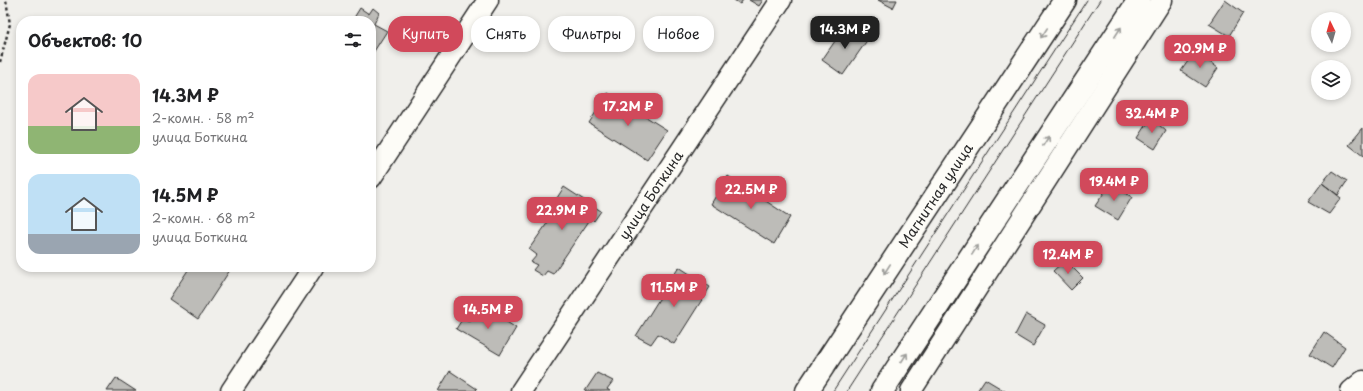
<!DOCTYPE html>
<html lang="ru">
<head>
<meta charset="utf-8">
<style>
  body { margin:0; font-family:"Playpen Sans",sans-serif; background:#f6f6f6; color:#202124; height:100vh; display:flex; flex-direction:column; font-size:15px; white-space:nowrap }
  * { box-sizing:border-box; margin:0 }
  p { font-size:13px; color:#757577 }
  .icon { flex:none; width:22px; height:22px; fill:none; stroke:currentColor; stroke-width:2; stroke-linecap:round; stroke-linejoin:round }
  .map { position:relative; flex:1; overflow:hidden }
  .sheet { position:absolute; left:16px; top:16px; width:360px; height:256px; display:flex; flex-direction:column; background:#fff; border-radius:16px; box-shadow:0 2px 6px #0003 }
  .sheet>* { flex:none }
  .top-card { position:absolute; left:388px; top:16px; width:380px; height:36px; display:flex; gap:8px }
  .needle { width:26px; rotate:355deg }
  .tools { position:absolute; left:1311px; top:12px; display:grid; gap:8px }
  .tools a { display:grid; place-items:center; width:40px; height:40px; border-radius:50%; background:#fff; box-shadow:0 2px 6px #0003; font-size:20px }
  .price { position:absolute; translate:-50% -34px; padding:0 9px; border-radius:8px; background:#d1495b; color:#fff; font-size:13px; line-height:26px; filter:drop-shadow(0 1px 2px #0008) }
  .price::after { content:''; position:absolute; left:50%; top:24px; width:12px; height:9px; margin-left:-6px; background:inherit; clip-path:polygon(0 0,100% 0,50% 100%) }
  .price.on { background:#222; color:#fff }
  ul { padding:0; list-style:none }
  li { display:flex; align-items:center; gap:12px; height:100px; padding:0 12px }
  li span { display:grid; place-items:center; flex:none; width:112px; height:80px; border-radius:12px; color:#555 }
  li>.icon { margin-inline-start:auto }
  span .icon { width:48px; height:48px; fill:#fffc; stroke-width:1 }
  li b { font-size:17px }
  h2 { display:flex; justify-content:space-between; align-items:center; height:48px; padding:0 12px; font-size:17px }
  .chip { padding:0 14px; border-radius:16px; background:#fff; box-shadow:0 2px 6px #0003; font-size:14px; line-height:36px }
  .chip.on { background:#d1495b; color:#fff }
  .map>svg:first-child { display:block }
  .building { fill:#bdbcb8; stroke:#2b2b2b }
  .lines { fill:none; stroke-linecap:round; stroke-linejoin:round }
  .minor-casing { stroke:#2b2b2b; stroke-width:23 }
  .primary-casing { stroke:#2b2b2b; stroke-width:25 }
  .path { stroke:#2b2b2b; stroke-width:2.5; stroke-dasharray:3 3; stroke-linecap:butt }
  .minor { stroke:#fdfcf7; stroke-width:20 }
  .primary { stroke:#fdfcf7; stroke-width:22 }
  .tram { stroke:#2b2b2b; stroke-width:1 }
  .oneway { stroke:#9e9e9b }
  .labels { text-anchor:middle; stroke-width:4; stroke-linejoin:round; paint-order:stroke }
  .street-label { font-size:14px; fill:#2b2b2b; stroke:#fdfcf7 }
</style>
</head>
<body>
<div class="map">
<svg width="1363" height="391" viewBox="0 0 1363 391">
  <rect width="100%" height="100%" fill="#f0efeb"/>
  <filter id="ink" filterUnits="userSpaceOnUse"><feTurbulence type="fractalNoise" baseFrequency=".025" numOctaves="2"/><feDisplacementMap in="SourceGraphic" scale="8" xChannelSelector="R" yChannelSelector="G"/><feConvolveMatrix kernelMatrix="1 2 1 2 8 2 1 2 1" color-interpolation-filters="sRGB"/></filter>
  <g filter="url(#ink)">
    <path class="building" d="M 734,0 L 743,0 L 740,4 Z
      M 749,0 L 763,0 L 759,6 Z
      M 878,0 L 897,0 L 893,8 Z
      M 1225,0 L 1243,13 L 1229,36 L 1209,24 Z
      M 360,8 L 369,14 L 373,8 L 379,13 L 374,24 L 387,31 L 371,56 L 371,21 L 352,21 Z
      M 846,25 L 868,39 L 843,75 L 822,60 Z
      M 1195,51 L 1218,68 L 1205,87 L 1181,71 Z
      M 608,93 L 667,130 L 647,160 L 589,123 Z
      M 1151,118 L 1166,131 L 1155,149 L 1138,138 Z
      M 1363,128 L 1363,156 L 1349,145 Z
      M 1332,171 L 1347,181 L 1338,195 L 1322,183 Z
      M 728,176 L 790,217 L 774,244 L 711,204 Z
      M 1322,183 L 1341,198 L 1329,214 L 1308,202 Z
      M 1110,184 L 1132,197 L 1118,220 L 1095,206 Z
      M 564,187 L 601,211 L 594,221 L 591,218 L 553,274 L 547,271 L 543,276 L 533,270 L 537,265 L 531,262 L 537,255 L 529,249 L 560,205 L 555,201 Z
      M 1065,260 L 1083,278 L 1071,290 L 1053,271 Z
      M 190,267 L 232,267 L 198,319 L 169,299 Z
      M 679,267 L 710,287 L 674,344 L 658,334 L 651,344 L 636,336 Z
      M 479,304 L 516,328 L 500,355 L 456,329 L 463,318 L 469,321 Z
      M 1026,314 L 1045,325 L 1033,346 L 1015,335 Z
      M 1324,332 L 1345,347 L 1332,368 L 1310,354 Z
      M 450,371 L 477,389 L 475,391 L 438,391 Z
      M 597,373 L 613,381 L 607,389 L 610,391 L 585,391 Z
      M 116,378 L 136,391 L 107,391 Z
      M 985,379 L 1005,391 L 977,391 Z"/>
    <g class="lines">
      <defs>
        <g id="minor">
          <path d="M 371,178 L 488,0"/>
          <path d="M 231,391 L 313,267"/>
          <path id="s1" d="M 521,391 L 781,0"/>
          <path d="M 911,391 L 1162,0"/>
          <path d="M 1351,391 L 1363,381"/>
        </g>
        <g id="primary">
          <path id="s2" d="M 807,391 L 1065,0"/>
          <path d="M 882,391 L 1139,0"/>
        </g>
      </defs>
      <use href="#minor" class="minor-casing"/>
      <use href="#primary" class="primary-casing"/>
      <path class="path" d="M 0,62 L 10,24 L 6,0"/>
      <use href="#minor" class="minor"/>
      <use href="#primary" class="primary"/>
      <path class="tram" d="M 833,391 L 1087,0
        M 847,391 L 1100,0"/>
    </g>
    <defs><path id="oneway-shaft" d="M-6 0H5M1.5-3L5.5 0L1.5 3" fill="none" stroke-width="1.6" stroke-linecap="round" stroke-linejoin="round"/></defs>
    <g class="oneway">
      <use href="#oneway-shaft" transform="translate(1118 32) rotate(-57)"/>
      <use href="#oneway-shaft" transform="translate(1044 33) rotate(123)"/>
      <use href="#oneway-shaft" transform="translate(1046 141) rotate(-57)"/>
      <use href="#oneway-shaft" transform="translate(975 250) rotate(-57)"/>
      <use href="#oneway-shaft" transform="translate(887 269) rotate(123)"/>
      <use href="#oneway-shaft" transform="translate(904 358) rotate(-57)"/>
    </g>
  </g>
  <g class="labels">
    <g class="street-label">
      <text dy="5" stroke="none"><textPath href="#s1" startOffset="235">улица Боткина</textPath></text>
      <text dy="5" stroke="none"><textPath href="#s2" startOffset="234">Магнитная улица</textPath></text>
    </g>
  </g>
</svg>
<div class="tools">
<a><svg class="needle" viewBox="-14 -14 28 28"><path d="M0-13l5 13h-10z" fill="#e53935"/><path d="M0 13l5-13h-10z" fill="#757577"/></svg></a>
<a><svg class="icon" aria-label="layers" viewBox="0 0 24 24"><path d="M12 4l9 5-9 5-9-5zM3 14l9 5 9-5"/></svg></a>
</div>
<b class="price on" style="left:845px;top:50px">14.3M ₽</b>
<b class="price" style="left:1200px;top:69px">20.9M ₽</b>
<b class="price" style="left:628px;top:127px">17.2M ₽</b>
<b class="price" style="left:1152px;top:134px">32.4M ₽</b>
<b class="price" style="left:1114px;top:202px">19.4M ₽</b>
<b class="price" style="left:751px;top:210px">22.5M ₽</b>
<b class="price" style="left:562px;top:231px">22.9M ₽</b>
<b class="price" style="left:1068px;top:275px">12.4M ₽</b>
<b class="price" style="left:674px;top:308px">11.5M ₽</b>
<b class="price" style="left:488px;top:330px">14.5M ₽</b>
<div class="top-card">
<a class="chip on">Купить</a>
<a class="chip">Снять</a>
<a class="chip">Фильтры</a>
<a class="chip">Новое</a>
</div>
<section class="sheet">
<h2>Объектов: 10<svg class="icon" aria-label="filters" viewBox="0 0 24 24"><path d="M4 7h16M4 17h16"/><circle cx="9" cy="7" r="2"/><circle cx="15" cy="17" r="2"/></svg></h2>
<ul>
<li><span style="background:linear-gradient(#f6c9c9 65%,#8fb573 0)"><svg class="icon" aria-label="home" viewBox="0 0 24 24"><path d="M3 11l9-7 9 7M6 9v11h12V9"/></svg></span><div><b>14.3M ₽</b><p>2-комн. · 58 m²</p><p>улица Боткина</p></div></li>
<li><span style="background:linear-gradient(#bfe0f5 75%,#9aa5b1 0)"><svg class="icon" aria-label="home" viewBox="0 0 24 24"><path d="M3 11l9-7 9 7M6 9v11h12V9"/></svg></span><div><b>14.5M ₽</b><p>2-комн. · 68 m²</p><p>улица Боткина</p></div></li>
</ul>
</section>
</div>
</body>
</html>
